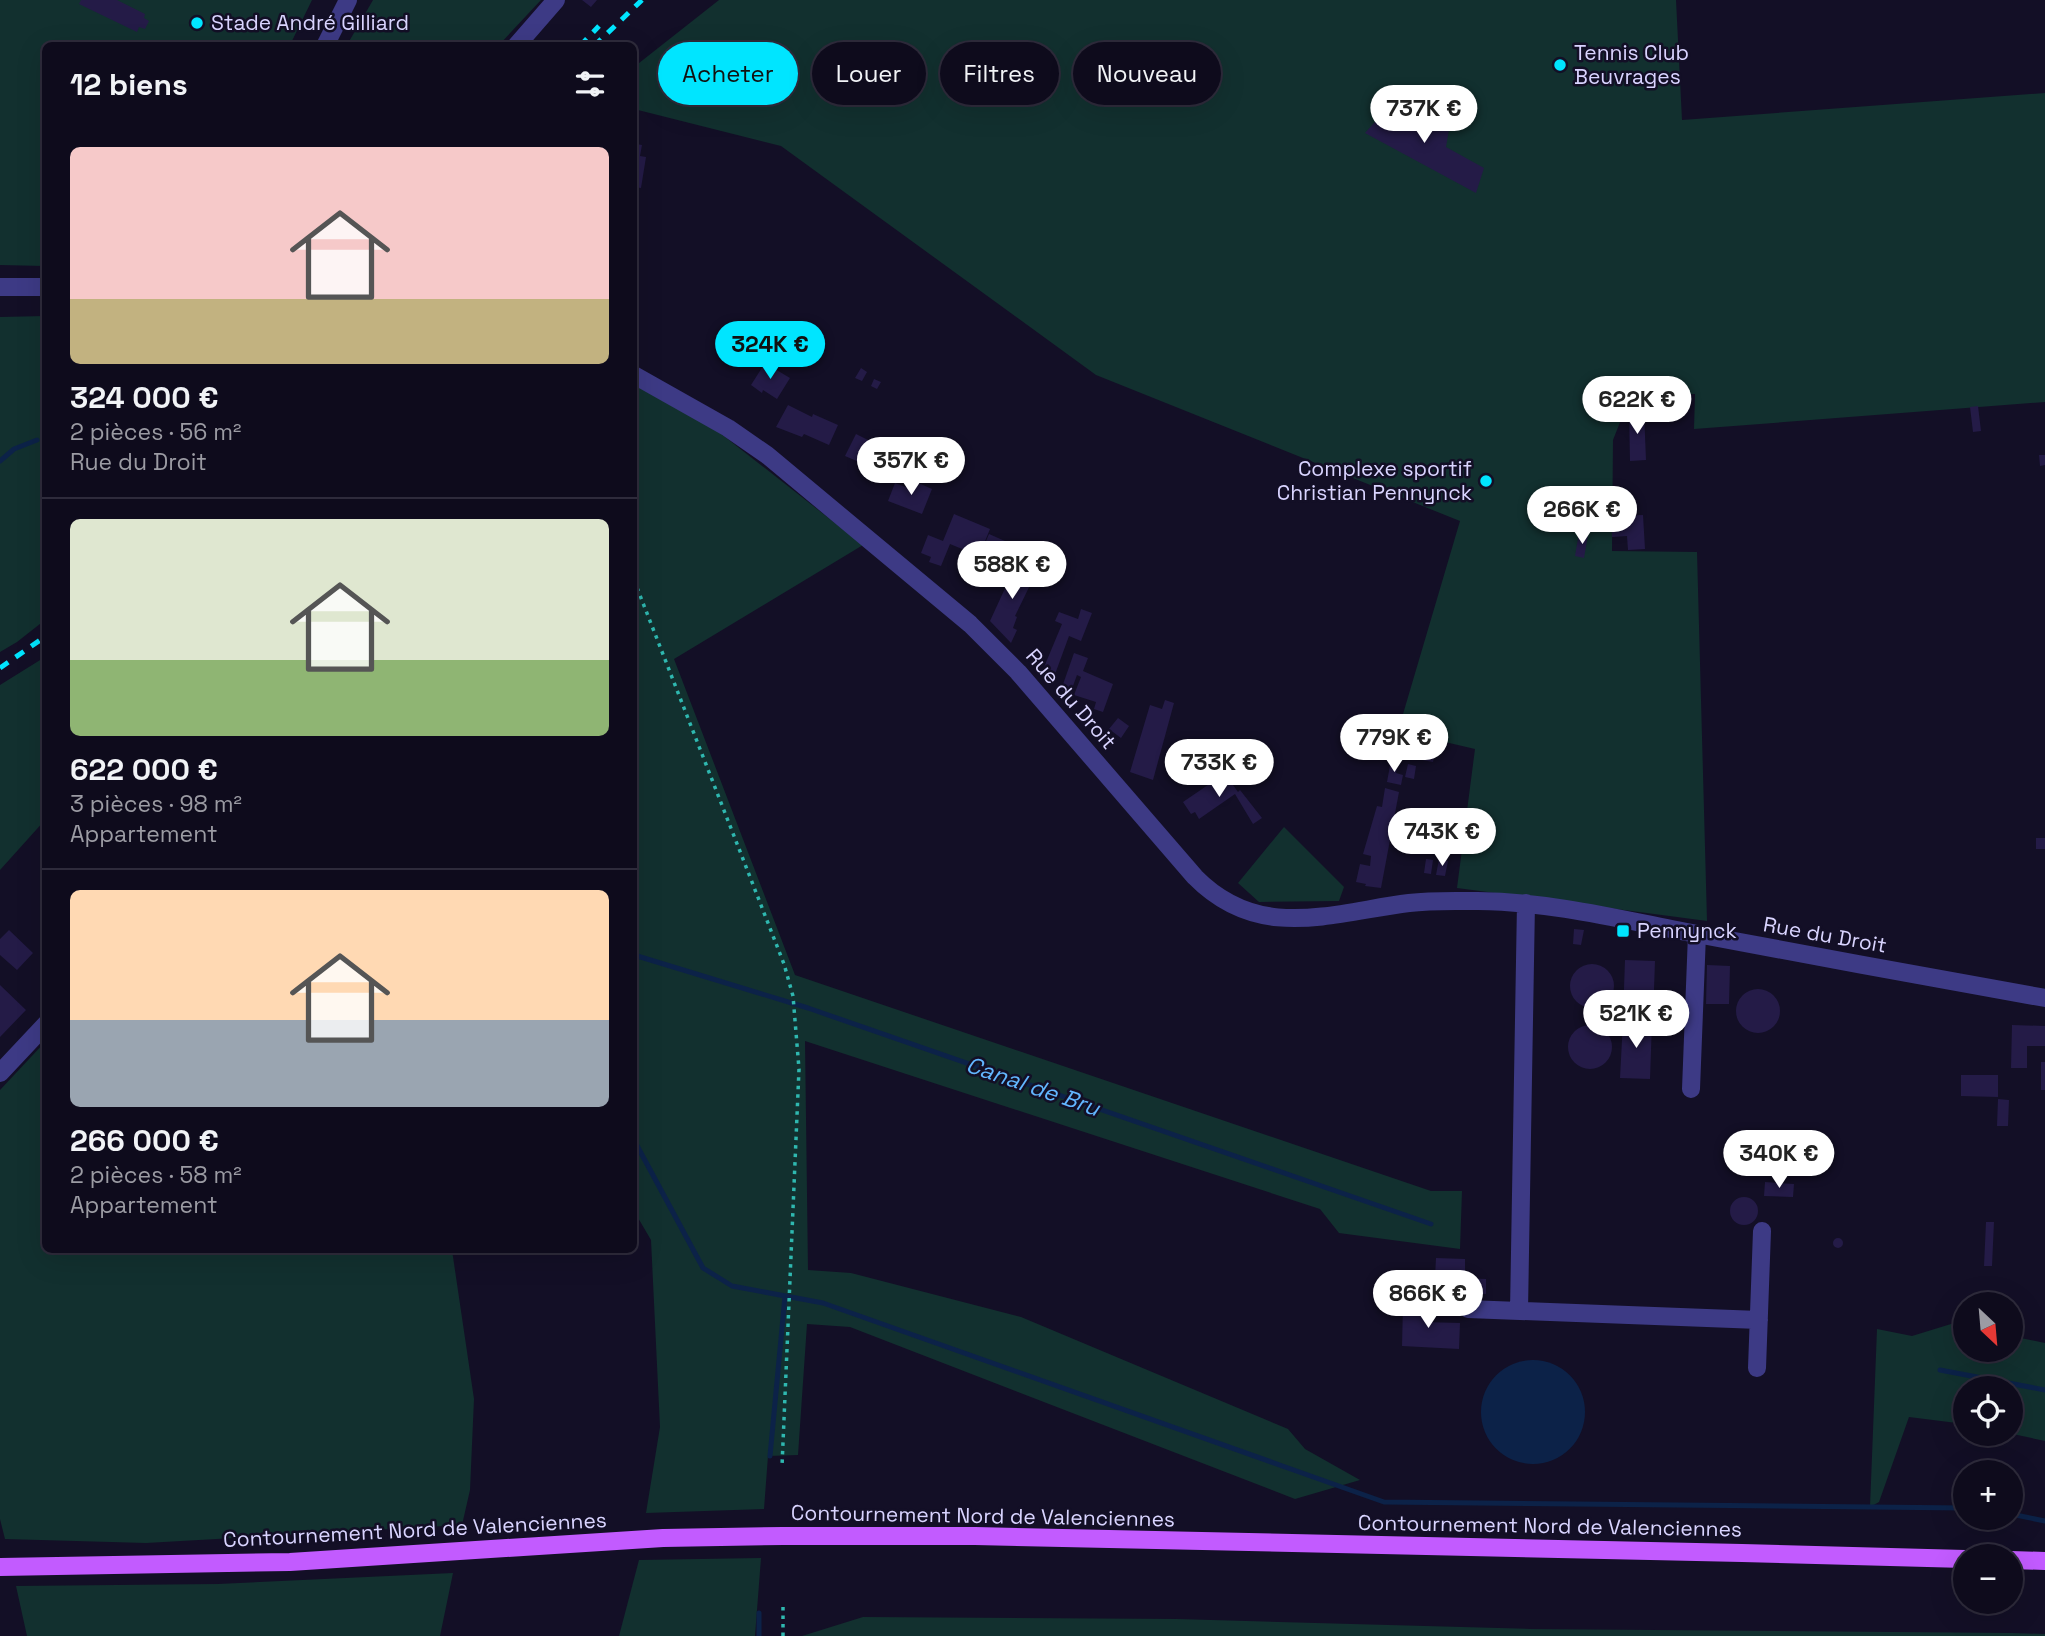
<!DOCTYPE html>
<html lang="fr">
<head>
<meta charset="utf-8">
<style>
  body { margin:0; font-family:"Space Grotesk",sans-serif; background:#171425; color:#f1f3f6; height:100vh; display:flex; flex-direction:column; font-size:26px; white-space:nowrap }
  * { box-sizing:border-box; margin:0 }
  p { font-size:23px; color:#9b9ba3 }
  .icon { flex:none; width:38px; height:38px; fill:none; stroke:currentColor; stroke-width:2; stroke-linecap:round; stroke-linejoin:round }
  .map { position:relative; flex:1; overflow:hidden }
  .drawer { position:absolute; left:42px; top:42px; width:595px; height:1211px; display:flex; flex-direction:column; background:#0e0b1c; border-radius:10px; box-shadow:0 7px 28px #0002,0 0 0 2px #2e2b3b }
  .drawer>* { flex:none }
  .top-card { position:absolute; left:658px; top:42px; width:665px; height:63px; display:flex; gap:14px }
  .needle { width:46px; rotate:154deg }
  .controls { position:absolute; left:1953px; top:1292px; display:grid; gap:14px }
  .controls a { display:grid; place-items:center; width:70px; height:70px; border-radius:50%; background:#0e0b1c; box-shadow:0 7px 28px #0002,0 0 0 2px #2e2b3b; font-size:35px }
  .price { position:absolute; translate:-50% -60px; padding:0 16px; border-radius:24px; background:#fff; color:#222; font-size:23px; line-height:46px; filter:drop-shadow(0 2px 4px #0008) }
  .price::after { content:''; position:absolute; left:50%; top:42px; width:21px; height:16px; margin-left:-10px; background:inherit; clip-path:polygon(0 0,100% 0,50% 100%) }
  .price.current { background:#00e5ff; color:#111 }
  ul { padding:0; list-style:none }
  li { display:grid; align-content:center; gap:14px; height:371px; padding:0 28px }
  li+li { border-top:2px solid #2e2b3b }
  li span { display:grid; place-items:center; height:217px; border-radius:10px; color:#555 }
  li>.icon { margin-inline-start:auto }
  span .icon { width:126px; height:126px; fill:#fffc; stroke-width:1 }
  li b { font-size:30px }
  h2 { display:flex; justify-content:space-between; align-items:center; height:84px; padding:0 28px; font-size:30px }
  .tag { padding:0 24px; border-radius:32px; background:#0e0b1c; box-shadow:0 7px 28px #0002,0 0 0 2px #2e2b3b; font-size:24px; line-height:63px }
  .tag.current { background:#00e5ff; color:#111 }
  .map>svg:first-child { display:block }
  .green { fill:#12302f }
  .water { fill:#0c2248 }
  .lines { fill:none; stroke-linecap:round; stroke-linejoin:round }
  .stream { stroke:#0c2248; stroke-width:5 }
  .building { fill:#241b47 }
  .path { stroke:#2fb8b0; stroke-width:3.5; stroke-dasharray:3.5 5; stroke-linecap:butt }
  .minor { stroke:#3d3a85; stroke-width:18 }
  .major { stroke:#c25bff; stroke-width:18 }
  .rail { stroke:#00e5ff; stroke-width:5; stroke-dasharray:10 9; stroke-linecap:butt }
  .poi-dot { fill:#00e5ff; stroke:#130f26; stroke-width:2.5 }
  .labels { text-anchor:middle; stroke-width:5; stroke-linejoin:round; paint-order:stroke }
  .poi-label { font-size:21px; fill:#d9d4ff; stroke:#130f26; text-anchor:start }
  .street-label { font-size:21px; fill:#d9d4ff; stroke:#130f26 }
  .water-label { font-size:23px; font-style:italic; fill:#62b6ff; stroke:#130f26 }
</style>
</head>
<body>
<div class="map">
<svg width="2045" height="1636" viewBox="0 0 2045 1636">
  <rect width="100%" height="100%" fill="#130f26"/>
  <path class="green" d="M 0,0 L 312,0 L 290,45 L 46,46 L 45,266 L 0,265 Z
    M 373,0 L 541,0 L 499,45 L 347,45 Z
    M 719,0 L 1676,0 L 1682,120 L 2045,93 L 2045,402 L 1694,429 L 1695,394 L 1630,397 L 1613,440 L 1612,551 L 1697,552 L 1707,921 L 1457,888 L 1475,749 L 1398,731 L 1460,521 L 1096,375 L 781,146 L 634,109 L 634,67 Z
    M 46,316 L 45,620 L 17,642 L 0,652 L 0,317 Z
    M 634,384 L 715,429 L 863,545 L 674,659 L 795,975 L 1431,1191 L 1462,1191 L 1460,1249 L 1339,1233 L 1320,1209 L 805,1041 L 808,1270 L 851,1273 L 1021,1317 L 1288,1429 L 1305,1449 L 1360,1480 L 1295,1499 L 850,1327 L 807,1324 L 798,1455 L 768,1456 L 764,1509 L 646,1513 L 660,1427 L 651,1240 L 634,1211 Z
    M 45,657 L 45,820 L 0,870 L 0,685 Z
    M 1284,827 L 1344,887 L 1339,901 L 1259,902 L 1238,883 Z
    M 45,1042 L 46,1250 L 452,1250 L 474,1399 L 470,1490 L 462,1525 L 146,1543 L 5,1539 L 0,1519 L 0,1090 Z
    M 1951,1324 L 1965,1327 L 1965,1349 L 2011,1349 L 2011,1336 L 2045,1343 L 2045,1441 L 2008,1433 L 2011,1433 L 2011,1388 L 1965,1388 L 1965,1424 L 1909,1417 L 1879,1502 L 1870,1507 L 1877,1329 L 1912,1336 Z
    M 761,1558 L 755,1636 L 619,1636 L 639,1560 Z
    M 453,1573 L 440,1636 L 27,1636 L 16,1586 L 218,1584 Z
    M 863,1617 L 1177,1619 L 1531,1629 L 2012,1633 L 2045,1634 L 2045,1636 L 802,1636 Z"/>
  <path class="water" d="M1481 1412a52 52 0 1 1 104 0a52 52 0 1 1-104 0Z"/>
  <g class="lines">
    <path class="stream" d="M 0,461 L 14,449 L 37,440
      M 634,955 L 808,1008 L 1431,1224
      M 634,1140 L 703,1268 L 732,1286 L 823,1303 L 1384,1502 L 1965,1508
      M 1940,1370 L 2045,1390
      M 770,1456 L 785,1296
      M 2011,1514 L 2045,1521
      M 759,1636 L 759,1613"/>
  </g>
  <path class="building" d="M 81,0 L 117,0 L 145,14 L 144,18 L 149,21 L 145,29 L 139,27 L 137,32 L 79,4 Z
    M 582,0 L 597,0 L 591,7 Z
    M 1372,104 L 1422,114 L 1420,123 L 1449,130 L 1446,147 L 1484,168 L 1476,193 L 1365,133 L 1381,115 L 1372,110 Z
    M 634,139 L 637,139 L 636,144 L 642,145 L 640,156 L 646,157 L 641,188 L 634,187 Z
    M 765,363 L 790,378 L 777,399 L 763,390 L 762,393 L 751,385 Z
    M 861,368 L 867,372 L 862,381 L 855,378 Z
    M 874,379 L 881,382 L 877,389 L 871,386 Z
    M 788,405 L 812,417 L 813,414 L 838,425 L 829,445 L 804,434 L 802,437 L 776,427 Z
    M 1978,406 L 1981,431 L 1973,432 L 1970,407 Z
    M 1644,411 L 1646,460 L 1630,461 L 1629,412 Z
    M 856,434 L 890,451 L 879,474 L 864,467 L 865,466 L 859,462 L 845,456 Z
    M 2039,455 L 2045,455 L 2045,465 L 2040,466 Z
    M 914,481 L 932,489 L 922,514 L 888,501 L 895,483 L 911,489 Z
    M 954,514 L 990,529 L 979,556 L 950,544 L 941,566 L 929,562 L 931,557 L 921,553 L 928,535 L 943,541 Z
    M 1643,515 L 1645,549 L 1628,550 L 1627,536 L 1612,537 L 1611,516 Z
    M 1579,533 L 1588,535 L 1584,558 L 1575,556 Z
    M 989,534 L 1005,541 L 996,562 L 980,555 Z
    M 1018,560 L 1031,567 L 1028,574 L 1034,577 L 1015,616 L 1017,617 L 1013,628 L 1017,630 L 1011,643 L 990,621 Z
    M 1081,609 L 1092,613 L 1081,641 L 1069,636 L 1054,677 L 1042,672 L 1062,624 L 1055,621 L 1059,612 L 1078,619 Z
    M 1074,653 L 1088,658 L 1083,671 L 1113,684 L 1103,712 L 1094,709 L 1096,702 L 1074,695 L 1081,677 L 1077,675 L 1070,694 L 1061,690 Z
    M 1165,700 L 1174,703 L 1153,780 L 1130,772 L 1150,705 L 1162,709 Z
    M 1118,718 L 1129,726 L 1121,738 L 1109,729 Z
    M 1421,739 L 1437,743 L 1433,762 L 1417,759 Z
    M 1391,760 L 1398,761 L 1396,773 L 1403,775 L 1401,785 L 1387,782 Z
    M 1408,764 L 1416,766 L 1414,779 L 1405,777 Z
    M 1221,776 L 1224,781 L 1228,778 L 1238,792 L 1240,790 L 1262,818 L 1253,824 L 1235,794 L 1199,819 L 1195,812 L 1191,814 L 1183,802 Z
    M 1385,788 L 1399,792 L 1381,888 L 1365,886 L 1366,884 L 1356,882 L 1360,864 L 1370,866 L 1371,856 L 1363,854 L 1377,806 L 1382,807 Z
    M 2036,838 L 2045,838 L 2045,849 L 2036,849 Z
    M 1426,859 L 1433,860 L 1431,874 L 1424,873 Z
    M 1439,859 L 1448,861 L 1445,876 L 1436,875 Z
    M 1574,929 L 1584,930 L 1581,945 L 1573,944 Z
    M 9,930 L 33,953 L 17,970 L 0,955 L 0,939 Z
    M 1625,960 L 1655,961 L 1653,1018 L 1623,1017 Z
    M1570 986a22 22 0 1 1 44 0a22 22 0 1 1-44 0Z
    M 1707,965 L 1730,966 L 1729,1004 L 1706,1004 Z
    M 0,985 L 26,1010 L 0,1037 Z
    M1736 1011a22 22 0 1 1 44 0a22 22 0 1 1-44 0Z
    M 1623,1021 L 1652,1022 L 1650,1079 L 1620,1078 Z
    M 2012,1025 L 2045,1026 L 2045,1046 L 2027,1046 L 2027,1068 L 2011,1068 Z
    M1568 1047a22 22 0 1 1 44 0a22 22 0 1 1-44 0Z
    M 2041,1062 L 2045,1062 L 2045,1090 L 2041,1090 Z
    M 1961,1075 L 1998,1075 L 1998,1097 L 1961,1096 Z
    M 1998,1099 L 2009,1100 L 2008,1126 L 1997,1126 Z
    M 1765,1182 L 1794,1184 L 1793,1197 L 1764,1196 Z
    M1730 1211a14 14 0 1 1 28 0a14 14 0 1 1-28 0Z
    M 1986,1222 L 1994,1222 L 1992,1266 L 1984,1266 Z
    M1833 1243a5 5 0 1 1 10 0a5 5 0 1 1-10 0Z
    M 1436,1258 L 1465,1259 L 1465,1278 L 1486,1279 L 1486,1294 L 1457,1293 L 1456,1297 L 1434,1296 Z
    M 1403,1304 L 1424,1305 L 1424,1322 L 1460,1323 L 1459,1349 L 1402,1346 Z"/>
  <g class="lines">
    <path class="path" d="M 634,580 L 784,964 L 793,996 L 799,1069 L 782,1466
      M 783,1636 L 783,1603"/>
    <path class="minor" d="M 325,46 L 348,0
      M 516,46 L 556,0
      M 0,287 L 46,287
      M 634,375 L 728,428 L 767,455 L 970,624 L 1018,672 L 1195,877 C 1259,942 1331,913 1409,903 C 1432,900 1455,901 1478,901 C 1555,902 1627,921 1702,935 C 1816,956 1931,978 2045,998
      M 0,1073 L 46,1024
      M 1691,1089 L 1697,934
      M 1468,1309 L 1759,1320
      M 1519,1311 L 1526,903
      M 1757,1368 L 1762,1231"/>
    <path class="major" d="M 2011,1560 L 2045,1561
      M 0,1567 L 290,1562 L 663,1538 L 783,1536 L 975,1536 L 1742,1553 L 1965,1559"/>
    <path class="rail" d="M 580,46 L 599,26
      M 594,46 L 642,0
      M 0,668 L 46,636"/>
  </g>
  <g class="poi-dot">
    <circle cx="197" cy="23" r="7"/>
    <circle cx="1560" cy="65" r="7"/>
    <circle cx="1486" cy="481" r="7"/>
    <rect x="1616" y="924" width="14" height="14" rx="3.5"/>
  </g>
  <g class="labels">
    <g class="poi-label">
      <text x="211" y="30">Stade André Gilliard</text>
      <text x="1574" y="60">Tennis Club<tspan x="1574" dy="24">Beuvrages</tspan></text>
      <text x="1472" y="476" text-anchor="end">Complexe sportif<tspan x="1472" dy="24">Christian Pennynck</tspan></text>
      <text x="1637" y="938">Pennynck</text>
    </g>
    <g class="street-label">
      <text transform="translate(1071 699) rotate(49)" y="7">Rue du Droit</text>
      <text transform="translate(1825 935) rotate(10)" y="7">Rue du Droit</text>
      <text transform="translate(983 1516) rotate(1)" y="7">Contournement Nord de Valenciennes</text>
      <text transform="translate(1550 1526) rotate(1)" y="7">Contournement Nord de Valenciennes</text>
      <text transform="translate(415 1530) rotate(-3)" y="7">Contournement Nord de Valenciennes</text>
    </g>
    <g class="water-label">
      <text transform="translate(1033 1086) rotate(19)" y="8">Canal de Bru</text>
    </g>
  </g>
</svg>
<div class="controls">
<a><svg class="needle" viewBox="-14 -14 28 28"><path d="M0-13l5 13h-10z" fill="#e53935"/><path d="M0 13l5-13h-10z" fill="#9b9ba3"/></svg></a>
<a><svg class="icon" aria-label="locate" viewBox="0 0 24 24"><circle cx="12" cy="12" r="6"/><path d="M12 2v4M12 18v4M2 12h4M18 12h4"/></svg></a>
<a>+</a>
<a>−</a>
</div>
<b class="price" style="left:1424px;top:145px">737K €</b>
<b class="price current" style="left:770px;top:381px">324K €</b>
<b class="price" style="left:1637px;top:436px">622K €</b>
<b class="price" style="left:911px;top:497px">357K €</b>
<b class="price" style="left:1582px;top:546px">266K €</b>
<b class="price" style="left:1012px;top:601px">588K €</b>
<b class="price" style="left:1394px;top:774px">779K €</b>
<b class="price" style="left:1219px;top:799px">733K €</b>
<b class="price" style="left:1442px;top:868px">743K €</b>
<b class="price" style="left:1636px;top:1050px">521K €</b>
<b class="price" style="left:1779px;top:1190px">340K €</b>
<b class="price" style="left:1428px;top:1330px">866K €</b>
<div class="top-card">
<a class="tag current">Acheter</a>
<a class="tag">Louer</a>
<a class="tag">Filtres</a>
<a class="tag">Nouveau</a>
</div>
<section class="drawer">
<h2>12 biens<svg class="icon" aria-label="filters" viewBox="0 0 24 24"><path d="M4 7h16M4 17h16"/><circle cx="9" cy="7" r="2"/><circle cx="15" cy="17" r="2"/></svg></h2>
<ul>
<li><span style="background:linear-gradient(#f6c9c9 70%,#c2b280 0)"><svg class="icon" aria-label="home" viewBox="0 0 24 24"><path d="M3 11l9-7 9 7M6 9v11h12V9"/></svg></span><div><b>324 000 €</b><p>2 pièces · 56 m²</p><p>Rue du Droit</p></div></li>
<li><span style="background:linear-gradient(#dfe7d0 65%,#8fb573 0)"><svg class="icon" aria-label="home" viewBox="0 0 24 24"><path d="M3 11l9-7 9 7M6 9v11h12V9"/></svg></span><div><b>622 000 €</b><p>3 pièces · 98 m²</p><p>Appartement</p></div></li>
<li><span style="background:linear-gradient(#ffd9b3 60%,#9aa5b1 0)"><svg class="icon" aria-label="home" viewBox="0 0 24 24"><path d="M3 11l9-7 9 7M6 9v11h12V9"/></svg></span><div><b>266 000 €</b><p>2 pièces · 58 m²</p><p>Appartement</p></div></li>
</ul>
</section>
</div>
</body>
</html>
